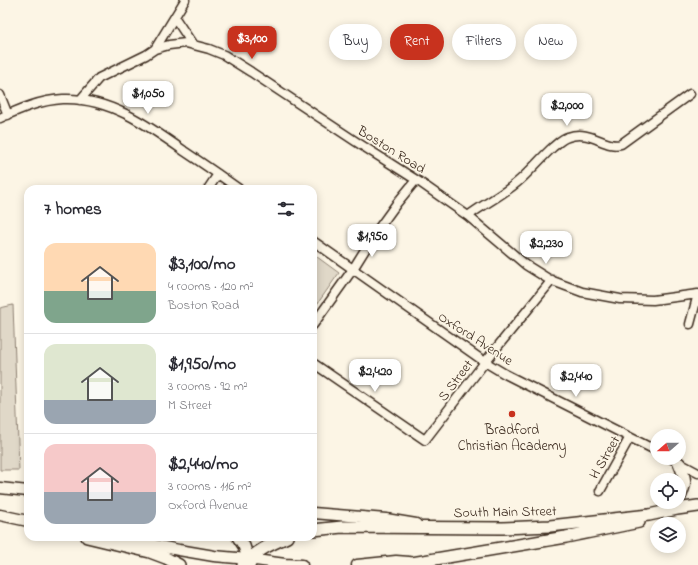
<!DOCTYPE html>
<html lang="en">
<head>
<meta charset="utf-8">
<style>
  body { margin:0; font-family:"Indie Flower",sans-serif; background:#f7f7f7; color:#2b2b33; height:100vh; display:flex; flex-direction:column; font-size:15px; white-space:nowrap }
  * { box-sizing:border-box; margin:0 }
  p { font-size:13px; color:#7c7c81 }
  .icon { flex:none; width:22px; height:22px; fill:none; stroke:currentColor; stroke-width:2; stroke-linecap:round; stroke-linejoin:round }
  .map { position:relative; flex:1; overflow:hidden }
  .side { position:absolute; left:24px; top:185px; width:293px; height:356px; display:flex; flex-direction:column; background:#fff; border-radius:12px; box-shadow:0 2px 10px #0003 }
  .side>* { flex:none }
  .top-card { position:absolute; left:329px; top:24px; width:309px; height:36px; display:flex; gap:8px }
  .needle { width:26px; rotate:250deg }
  .fabs { position:absolute; left:650px; top:429px; display:grid; gap:8px }
  .fabs a { display:grid; place-items:center; width:36px; height:36px; border-radius:50%; background:#fff; box-shadow:0 2px 10px #0003; font-size:20px }
  .price { position:absolute; translate:-50% -34px; padding:0 9px; border-radius:8px; background:#fff; color:#222; font-size:13px; line-height:26px; filter:drop-shadow(0 1px 2px #0008) }
  .price::after { content:''; position:absolute; left:50%; top:24px; width:12px; height:9px; margin-left:-6px; background:inherit; clip-path:polygon(0 0,100% 0,50% 100%) }
  .price.on { background:#c8321e; color:#fff }
  ul { padding:0; list-style:none }
  li { display:flex; align-items:center; gap:12px; height:100px; padding:0 20px }
  li+li { border-top:1px solid #e1e1e2 }
  li span { display:grid; place-items:center; flex:none; width:112px; height:80px; border-radius:12px; color:#555 }
  li>.icon { margin-inline-start:auto }
  span .icon { width:48px; height:48px; fill:#fffc; stroke-width:1 }
  li b { font-size:17px }
  h2 { display:flex; justify-content:space-between; align-items:center; height:48px; padding:0 20px; font-size:17px }
  .pill { padding:0 14px; border-radius:18px; background:#fff; box-shadow:0 2px 10px #0003; font-size:14px; line-height:36px }
  .pill.on { background:#c8321e; color:#fff }
  .map>svg:first-child { display:block }
  .green { fill:#e0d8c8; stroke:#8e8173 }
  .lines { fill:none; stroke-linecap:round; stroke-linejoin:round }
  .minor-casing { stroke:#3b2a1e; stroke-width:11 }
  .major-casing { stroke:#3b2a1e; stroke-width:13 }
  .highway-casing { stroke:#3b2a1e; stroke-width:14 }
  .minor { stroke:#fcf5e5; stroke-width:8 }
  .major { stroke:#fcf5e5; stroke-width:10 }
  .highway { stroke:#fcf5e5; stroke-width:11 }
  .poi-dot { fill:#c8321e; stroke:#fcf5e5; stroke-width:1.5 }
  .labels { text-anchor:middle; stroke-width:3.5; stroke-linejoin:round; paint-order:stroke }
  .street-label { font-size:14px; fill:#3b2a1e; stroke:#fcf5e5 }
  .poi-label { font-size:14px; fill:#3b2a1e; stroke:#fcf5e5 }
</style>
</head>
<body>
<div class="map">
<svg width="698" height="565" viewBox="0 0 698 565">
  <rect width="100%" height="100%" fill="#fcf5e5"/>
  <filter id="ink" filterUnits="userSpaceOnUse"><feTurbulence type="fractalNoise" baseFrequency=".025" numOctaves="2"/><feDisplacementMap in="SourceGraphic" scale="8" xChannelSelector="R" yChannelSelector="G"/><feConvolveMatrix kernelMatrix="1 2 1 2 8 2 1 2 1" color-interpolation-filters="sRGB"/></filter>
  <g filter="url(#ink)">
    <path class="green" d="M 313,254 L 339,273 L 313,310 Z
      M 13,305 L 19,470 L 0,470 L 0,308 Z"/>
    <g class="lines">
      <defs>
        <path id="minor" d="M 175,18 L 193,45
          M 155,49 L 185,0
          M 0,95 L 8,115
          M 80,100 L 99,78 L 146,55 L 155,49 L 169,45 L 186,43 L 209,49 L 224,55 L 251,72 L 355,141 L 421,183 L 468,216 L 526,265 L 550,280 L 582,292 L 620,299 L 653,300 L 698,294
          M 0,118 C 20,109 41,100 63,99 C 109,97 149,126 184,151 C 202,163 221,176 239,189
          M 208,189 L 218,174
          M 468,216 C 485,203 505,194 521,179 C 532,169 542,157 553,147 C 558,143 563,138 568,137 C 591,129 605,149 621,144 L 690,94
          M 313,241 L 485,362 L 505,374 L 657,451
          M 690,324 L 698,294
          M 313,325 L 353,269 L 376,232 L 397,203 L 416,180
          M 313,363 L 425,440 L 485,362 L 552,280
          M 670,458 L 698,473
          M 600,491 L 630,437"/>
        <path id="major" d="M 0,488 L 28,491
          M 313,513 L 386,519 L 416,524
          M 0,515 L 28,521
          M 114,537 L 179,550 L 214,556 L 248,559 L 285,564 L 302,565
          M 357,565 L 396,561 L 409,562"/>
        <path id="highway" d="M 679,499 C 687,483 686,479 679,463
          M 313,530 L 342,527 L 503,528 L 550,526 L 649,515 L 677,509 L 698,506
          M 87,537 L 150,552 L 166,558 L 179,565
          M 238,537 L 244,546 L 250,564
          M 243,565 C 256,551 269,545 287,537
          M 400,565 L 566,537 L 639,522"/>
      </defs>
      <use href="#minor" class="minor-casing"/>
      <use href="#major" class="major-casing"/>
      <use href="#highway" class="highway-casing"/>
      <use href="#minor" class="minor"/>
      <use href="#major" class="major"/>
      <use href="#highway" class="highway"/>
    </g>
  </g>
  <circle class="poi-dot" cx="512" cy="414" r="4"/>
  <g class="labels">
    <g class="street-label">
      <text transform="translate(392 149) rotate(32)" y="5">Boston Road</text>
      <text transform="translate(476 338) rotate(33)" y="5">Oxford Avenue</text>
      <text transform="translate(455 380) rotate(-53)" y="5">S Street</text>
      <text transform="translate(604 457) rotate(-60)" y="5">H Street</text>
      <text transform="translate(505 511) rotate(-1)" y="5">South Main Street</text>
    </g>
    <g class="poi-label">
      <text x="512" y="434">Bradford<tspan x="512" dy="16">Christian Academy</tspan></text>
    </g>
  </g>
</svg>
<div class="fabs">
<a><svg class="needle" viewBox="-14 -14 28 28"><path d="M0-13l5 13h-10z" fill="#e53935"/><path d="M0 13l5-13h-10z" fill="#7c7c81"/></svg></a>
<a><svg class="icon" aria-label="locate" viewBox="0 0 24 24"><circle cx="12" cy="12" r="6"/><path d="M12 2v4M12 18v4M2 12h4M18 12h4"/></svg></a>
<a><svg class="icon" aria-label="layers" viewBox="0 0 24 24"><path d="M12 4l9 5-9 5-9-5zM3 14l9 5 9-5"/></svg></a>
</div>
<b class="price on" style="left:252px;top:60px">$3,100</b>
<b class="price" style="left:148px;top:115px">$1,050</b>
<b class="price" style="left:567px;top:127px">$2,000</b>
<b class="price" style="left:372px;top:258px">$1,950</b>
<b class="price" style="left:546px;top:265px">$2,230</b>
<b class="price" style="left:375px;top:393px">$2,420</b>
<b class="price" style="left:576px;top:398px">$2,440</b>
<div class="top-card">
<a class="pill">Buy</a>
<a class="pill on">Rent</a>
<a class="pill">Filters</a>
<a class="pill">New</a>
</div>
<section class="side">
<h2>7 homes<svg class="icon" aria-label="filters" viewBox="0 0 24 24"><path d="M4 7h16M4 17h16"/><circle cx="9" cy="7" r="2"/><circle cx="15" cy="17" r="2"/></svg></h2>
<ul>
<li><span style="background:linear-gradient(#ffd9b3 60%,#7fa58c 0)"><svg class="icon" aria-label="home" viewBox="0 0 24 24"><path d="M3 11l9-7 9 7M6 9v11h12V9"/></svg></span><div><b>$3,100/mo</b><p>4 rooms · 120 m²</p><p>Boston Road</p></div></li>
<li><span style="background:linear-gradient(#dfe7d0 70%,#9aa5b1 0)"><svg class="icon" aria-label="home" viewBox="0 0 24 24"><path d="M3 11l9-7 9 7M6 9v11h12V9"/></svg></span><div><b>$1,950/mo</b><p>3 rooms · 92 m²</p><p>M Street</p></div></li>
<li><span style="background:linear-gradient(#f6c9c9 60%,#9aa5b1 0)"><svg class="icon" aria-label="home" viewBox="0 0 24 24"><path d="M3 11l9-7 9 7M6 9v11h12V9"/></svg></span><div><b>$2,440/mo</b><p>3 rooms · 116 m²</p><p>Oxford Avenue</p></div></li>
</ul>
</section>
</div>
</body>
</html>
